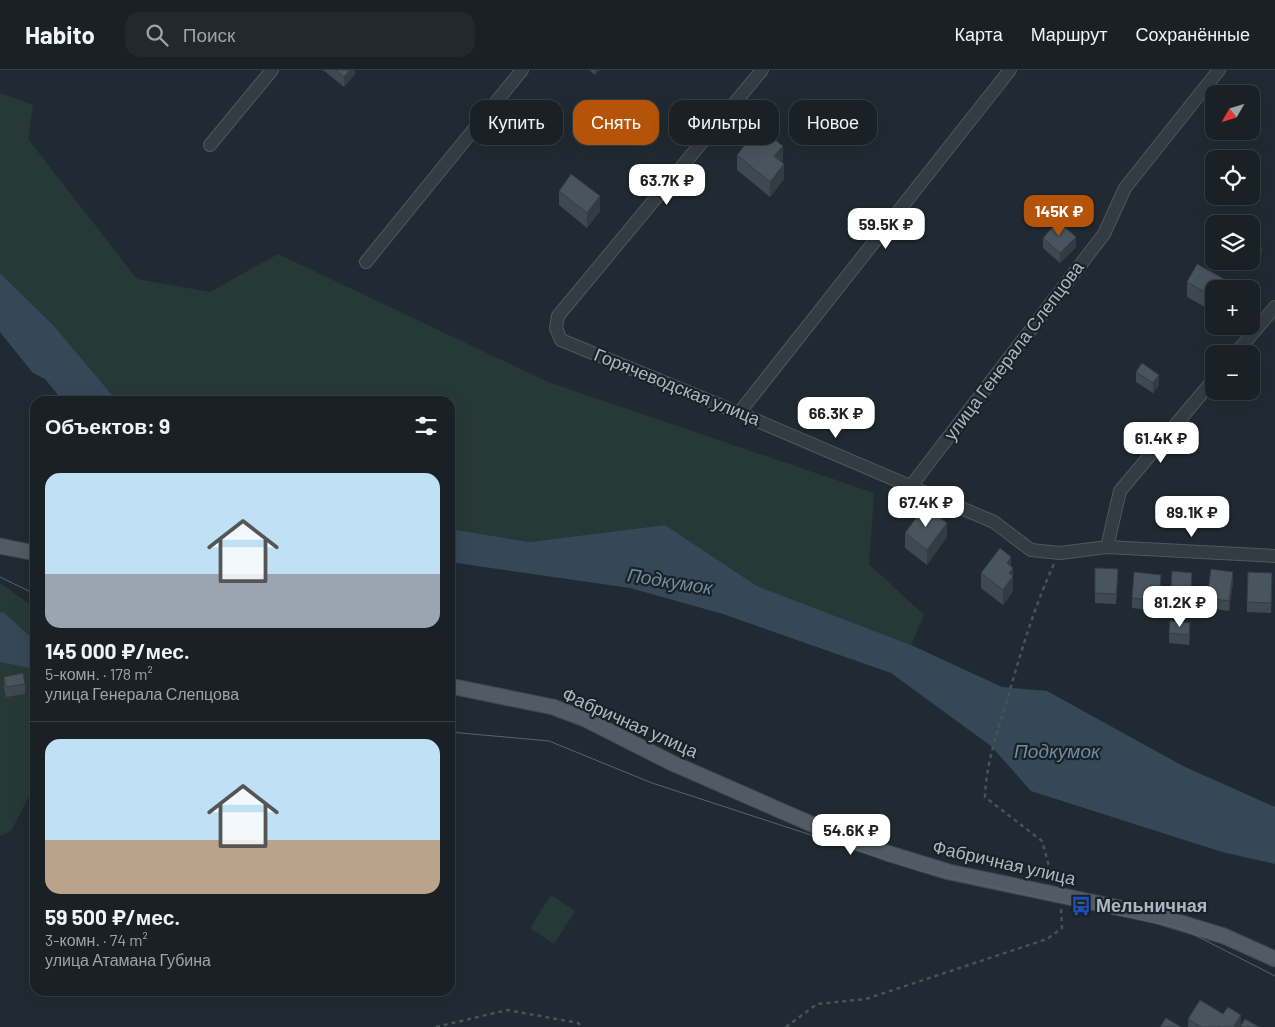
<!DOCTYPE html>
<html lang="ru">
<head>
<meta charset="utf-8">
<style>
  body { margin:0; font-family:Barlow,sans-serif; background:#22282e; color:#f1f3f6; height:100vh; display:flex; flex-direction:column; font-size:19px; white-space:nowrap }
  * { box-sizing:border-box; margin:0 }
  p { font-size:16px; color:#9fa3a7 }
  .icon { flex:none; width:28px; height:28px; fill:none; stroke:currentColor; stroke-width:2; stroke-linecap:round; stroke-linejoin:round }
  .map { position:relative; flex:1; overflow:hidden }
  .side { position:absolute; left:30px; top:326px; width:425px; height:600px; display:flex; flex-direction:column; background:#192026; border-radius:15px; box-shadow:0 5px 20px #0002,0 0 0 1px #373e43 }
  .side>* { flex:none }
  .guide { position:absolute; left:470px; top:30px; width:475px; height:45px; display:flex; gap:10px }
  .needle { width:32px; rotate:231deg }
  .buttons { position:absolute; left:1205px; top:15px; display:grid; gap:10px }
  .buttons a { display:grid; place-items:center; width:55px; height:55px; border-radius:10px; background:#192026; box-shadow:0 5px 20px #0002,0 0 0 1px #373e43; font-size:25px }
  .price { position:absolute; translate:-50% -42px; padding:0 11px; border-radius:10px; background:#fff; color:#222; font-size:16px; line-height:32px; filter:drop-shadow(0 1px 2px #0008) }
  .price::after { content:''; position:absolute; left:50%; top:30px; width:15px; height:11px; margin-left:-8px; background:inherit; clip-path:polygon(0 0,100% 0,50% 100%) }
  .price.selected { background:#b45309; color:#fff }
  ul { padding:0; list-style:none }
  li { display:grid; align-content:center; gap:10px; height:265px; padding:0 15px }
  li+li { border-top:1px solid #373e43 }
  li span { display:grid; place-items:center; height:155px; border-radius:15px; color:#555 }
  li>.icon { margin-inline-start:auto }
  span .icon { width:90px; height:90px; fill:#fffc; stroke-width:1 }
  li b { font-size:21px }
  h2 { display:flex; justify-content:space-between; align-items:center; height:60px; padding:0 15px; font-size:21px }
  .pill { padding:0 18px; border-radius:15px; background:#192026; box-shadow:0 5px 20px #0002,0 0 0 1px #373e43; font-size:18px; line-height:45px }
  .pill.selected { background:#b45309; color:#fff }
  header { display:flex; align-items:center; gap:30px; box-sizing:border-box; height:70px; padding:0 25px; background:#192026; border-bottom:1px solid #373e43 }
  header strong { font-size:24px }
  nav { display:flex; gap:28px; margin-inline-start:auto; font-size:18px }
  .search { width:350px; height:45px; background:#22282e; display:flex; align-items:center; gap:12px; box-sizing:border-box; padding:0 18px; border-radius:15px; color:#9fa3a7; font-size:19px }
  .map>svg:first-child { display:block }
  .green { fill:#273937 }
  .water { fill:#364858 }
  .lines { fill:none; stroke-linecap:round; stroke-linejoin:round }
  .minor-casing { stroke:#4e575e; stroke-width:14 }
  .major-casing { stroke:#3d454d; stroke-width:17 }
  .path { stroke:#455; stroke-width:2.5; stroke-dasharray:4 4; stroke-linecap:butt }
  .minor { stroke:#343c43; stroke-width:12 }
  .major { stroke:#525b63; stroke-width:15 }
  .tram { stroke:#58636c; stroke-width:1 }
  .wall { fill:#3f4951 }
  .shaded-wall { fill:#333c42 }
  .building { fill:#49555e; stroke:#333c42 }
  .labels { text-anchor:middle; stroke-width:4.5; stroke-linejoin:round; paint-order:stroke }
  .street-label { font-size:18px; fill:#aeb7c0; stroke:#1a2128 }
  .poi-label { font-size:18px; font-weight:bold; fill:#aeb7c0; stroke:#1a2128; text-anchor:start }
  .water-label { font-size:19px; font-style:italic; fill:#718ba1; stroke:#1a2128 }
</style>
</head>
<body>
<header>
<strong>Habito</strong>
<div class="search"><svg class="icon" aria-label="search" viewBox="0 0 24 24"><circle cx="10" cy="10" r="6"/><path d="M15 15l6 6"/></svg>Поиск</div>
<nav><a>Карта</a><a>Маршрут</a><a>Сохранённые</a></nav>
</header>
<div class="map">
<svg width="1275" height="957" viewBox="0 0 1275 957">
  <rect width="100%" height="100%" fill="#212a32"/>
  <path class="green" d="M 0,23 L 33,35 L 28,69 L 137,209 L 210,222 L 278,184 L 548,312 L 874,423 L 869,494 L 924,545 L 911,575 L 757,516 L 665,455 L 529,472 L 450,459 L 450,331 L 117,331 L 55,257 L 0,203 Z
    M 0,513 L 35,538 L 35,715 L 11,761 L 0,766 Z
    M 551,825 L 575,841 L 554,874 L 530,858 Z"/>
  <path class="water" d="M 0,203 L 55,257 L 117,331 L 63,331 L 45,309 L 33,303 L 0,262 Z
    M 665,455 L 757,516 L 911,575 L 1002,617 L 1047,621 L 1183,696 L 1275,737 L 1275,794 L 1222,782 L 1031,721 L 991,676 L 891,603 L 723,544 L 630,518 L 450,492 L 450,459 L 529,472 Z
    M 3,542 L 35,571 L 35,599 L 0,592 L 0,543 Z"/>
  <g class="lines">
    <defs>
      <path id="minor" d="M 762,0 L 558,246 L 556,258 L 561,270 L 739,343 L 994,452 L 1031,480 L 1060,483 L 1107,477 L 1275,486
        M 210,75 L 272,0
        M 366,192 L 522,0
        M 1235,284 L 1275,237
        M 739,343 L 1010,0
        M 911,416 L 1104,164 L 1125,118 L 1219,0
        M 1107,477 L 1120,421 L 1214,309"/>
      <path id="major" d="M 0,476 L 35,483
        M 450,616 L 553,637 L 585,649 L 672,693 L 841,767 L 887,783 L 949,802 L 1158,846 L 1224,866 L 1275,889"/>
    </defs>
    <use href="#minor" class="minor-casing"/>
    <use href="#major" class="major-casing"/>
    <path class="path" d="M 1053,810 L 1042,771 L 985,727 C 986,692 998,661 1008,627 C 1021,582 1034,537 1054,494
      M 436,957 L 507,940 L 578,953 L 583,957
      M 786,957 L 817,934 L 866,929 L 1047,869 L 1062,858 L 1061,839"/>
    <use href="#minor" class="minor"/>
    <use href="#major" class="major"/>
    <path class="tram" d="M 0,507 L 35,524
      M 450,662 L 549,671 L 652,713 L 921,801 L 1183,859 L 1275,906"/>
  </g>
  <path class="wall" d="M 323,0 L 355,0 L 355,4 L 344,17 Z
    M 589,0 L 599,0 L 595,5 Z
    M 737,85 L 783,91 L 782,92 L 784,109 L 770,127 L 737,100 Z
    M 559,121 L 600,141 L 587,158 L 559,135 Z
    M 1043,168 L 1076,177 L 1060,193 L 1043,178 Z
    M 1251,173 L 1262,183 L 1257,190 L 1251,187 Z
    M 1187,212 L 1239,219 L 1214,219 L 1214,242 L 1187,227 Z
    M 1136,302 L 1159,315 L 1153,323 L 1136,312 Z
    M 905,463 L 947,467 L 927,495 L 905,478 Z
    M 1011,496 L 1013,498 L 1013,521 L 1003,535 L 981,518 L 981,503 Z
    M 1118,509 L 1116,534 L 1095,533 L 1095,523 Z
    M 1233,512 L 1229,541 L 1207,538 L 1207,528 Z
    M 1192,513 L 1190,543 L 1170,541 L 1170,531 Z
    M 1272,513 L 1271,543 L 1247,542 L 1247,532 Z
    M 1161,515 L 1159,541 L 1132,538 L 1132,528 Z
    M 1169,563 L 1190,563 L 1189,575 L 1169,573 Z
    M 4,607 L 25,614 L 25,624 L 6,627 L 4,617 Z
    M 1223,944 L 1241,956 L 1259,957 L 1188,957 L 1188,949 Z"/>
  <path class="shaded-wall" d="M 350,0 L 355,0 L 355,4 L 344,17 L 344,7 Z
    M 595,0 L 599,0 L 595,5 Z
    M 783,76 L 783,91 L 774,101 L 774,86 Z
    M 784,94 L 784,109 L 770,127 L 770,112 Z
    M 600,126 L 600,141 L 587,158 L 587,143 Z
    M 1076,167 L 1076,177 L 1060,193 L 1060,183 Z
    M 1262,178 L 1262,183 L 1257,190 L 1257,185 Z
    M 1159,305 L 1159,315 L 1153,323 L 1153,313 Z
    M 947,453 L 947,467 L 927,495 L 927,480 Z
    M 1011,487 L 1011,501 L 1013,498 L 1013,521 L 1003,535 L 1003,520 L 1007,493 Z
    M 1233,502 L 1233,512 L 1229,541 L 1229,531 Z
    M 1192,503 L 1192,513 L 1190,543 L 1190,533 Z
    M 1161,505 L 1161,515 L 1159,541 L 1159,531 Z
    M 1241,945 L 1241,957 L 1233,957 Z"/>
  <path class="building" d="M 335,0 L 350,0 L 344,7 Z
    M 759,57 L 783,76 L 774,86 L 784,94 L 770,112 L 737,85 Z
    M 571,104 L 600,126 L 587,143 L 559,121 Z
    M 1058,151 L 1076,167 L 1060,183 L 1043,168 Z
    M 1252,171 L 1262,178 L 1257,185 L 1251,182 L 1251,173 Z
    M 1197,194 L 1239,217 L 1237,219 L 1214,219 L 1214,227 L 1187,212 Z
    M 1142,293 L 1159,305 L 1153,313 L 1136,302 Z
    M 925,436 L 947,453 L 927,480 L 905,463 Z
    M 1000,478 L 1011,487 L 1007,493 L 1013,498 L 1009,503 L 1013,506 L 1003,520 L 981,503 Z
    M 1095,498 L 1118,499 L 1116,524 L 1095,523 Z
    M 1211,499 L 1233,502 L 1229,531 L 1207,528 Z
    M 1172,501 L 1192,503 L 1190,533 L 1170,531 Z
    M 1134,502 L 1161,505 L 1159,531 L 1132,528 Z
    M 1248,502 L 1272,503 L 1271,533 L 1247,532 Z
    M 1170,551 L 1190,553 L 1189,565 L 1169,563 Z
    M 23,603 L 25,614 L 6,617 L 4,607 Z
    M 1200,930 L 1223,944 L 1228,937 L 1241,945 L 1233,957 L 1220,957 L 1218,956 L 1218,957 L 1201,957 L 1188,949 Z
    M 1166,948 L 1181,957 L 1160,957 Z
    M 1245,949 L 1259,957 L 1240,957 Z"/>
  <defs>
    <symbol id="bus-bare" viewBox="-9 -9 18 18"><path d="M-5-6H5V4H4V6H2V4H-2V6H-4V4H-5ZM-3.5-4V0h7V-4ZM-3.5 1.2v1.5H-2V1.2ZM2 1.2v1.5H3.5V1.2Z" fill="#1a4fb4" stroke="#1a2128" stroke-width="2.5" paint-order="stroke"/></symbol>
  </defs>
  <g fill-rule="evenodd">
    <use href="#bus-bare" x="1067" y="822" width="28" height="28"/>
  </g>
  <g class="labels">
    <g class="street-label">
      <text transform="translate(1014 281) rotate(-53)" y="6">улица Генерала Слепцова</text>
      <text transform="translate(677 317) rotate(22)" y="6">Горячеводская улица</text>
      <text transform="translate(630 653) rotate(24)" y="6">Фабричная улица</text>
      <text transform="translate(1004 793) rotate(13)" y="6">Фабричная улица</text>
    </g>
    <g class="poi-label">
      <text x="1096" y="842">Мельничная</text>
    </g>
    <g class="water-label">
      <text transform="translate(670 511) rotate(9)" y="7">Подкумок</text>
      <text x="1057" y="688">Подкумок</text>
    </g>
  </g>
</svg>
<div class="buttons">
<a><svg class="needle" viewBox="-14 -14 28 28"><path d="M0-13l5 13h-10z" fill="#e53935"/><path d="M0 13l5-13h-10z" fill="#9fa3a7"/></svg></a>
<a><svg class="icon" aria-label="locate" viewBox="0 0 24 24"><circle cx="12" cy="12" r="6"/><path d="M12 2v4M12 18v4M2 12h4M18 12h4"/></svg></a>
<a><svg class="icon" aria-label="layers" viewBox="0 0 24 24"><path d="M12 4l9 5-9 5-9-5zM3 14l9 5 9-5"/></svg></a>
<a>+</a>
<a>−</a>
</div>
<b class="price" style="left:667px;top:136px">63.7K ₽</b>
<b class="price selected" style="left:1059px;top:167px">145K ₽</b>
<b class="price" style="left:886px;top:180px">59.5K ₽</b>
<b class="price" style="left:836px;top:369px">66.3K ₽</b>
<b class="price" style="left:1161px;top:394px">61.4K ₽</b>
<b class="price" style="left:926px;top:458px">67.4K ₽</b>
<b class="price" style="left:1192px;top:468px">89.1K ₽</b>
<b class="price" style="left:1180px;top:558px">81.2K ₽</b>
<b class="price" style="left:851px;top:786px">54.6K ₽</b>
<div class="guide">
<a class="pill">Купить</a>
<a class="pill selected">Снять</a>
<a class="pill">Фильтры</a>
<a class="pill">Новое</a>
</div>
<section class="side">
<h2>Объектов: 9<svg class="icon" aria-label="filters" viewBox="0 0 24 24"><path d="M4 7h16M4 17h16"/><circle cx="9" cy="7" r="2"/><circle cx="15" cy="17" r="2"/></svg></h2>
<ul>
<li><span style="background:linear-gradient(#bfe0f5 65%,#9aa5b1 0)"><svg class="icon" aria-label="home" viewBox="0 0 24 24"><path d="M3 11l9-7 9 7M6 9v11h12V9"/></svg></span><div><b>145 000 ₽/мес.</b><p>5-комн. · 178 m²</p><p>улица Генерала Слепцова</p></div></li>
<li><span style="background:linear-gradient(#bfe0f5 65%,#b9a48a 0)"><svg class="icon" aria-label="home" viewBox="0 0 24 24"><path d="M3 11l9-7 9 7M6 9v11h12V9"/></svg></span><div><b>59 500 ₽/мес.</b><p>3-комн. · 74 m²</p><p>улица Атамана Губина</p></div></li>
</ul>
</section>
</div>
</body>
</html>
